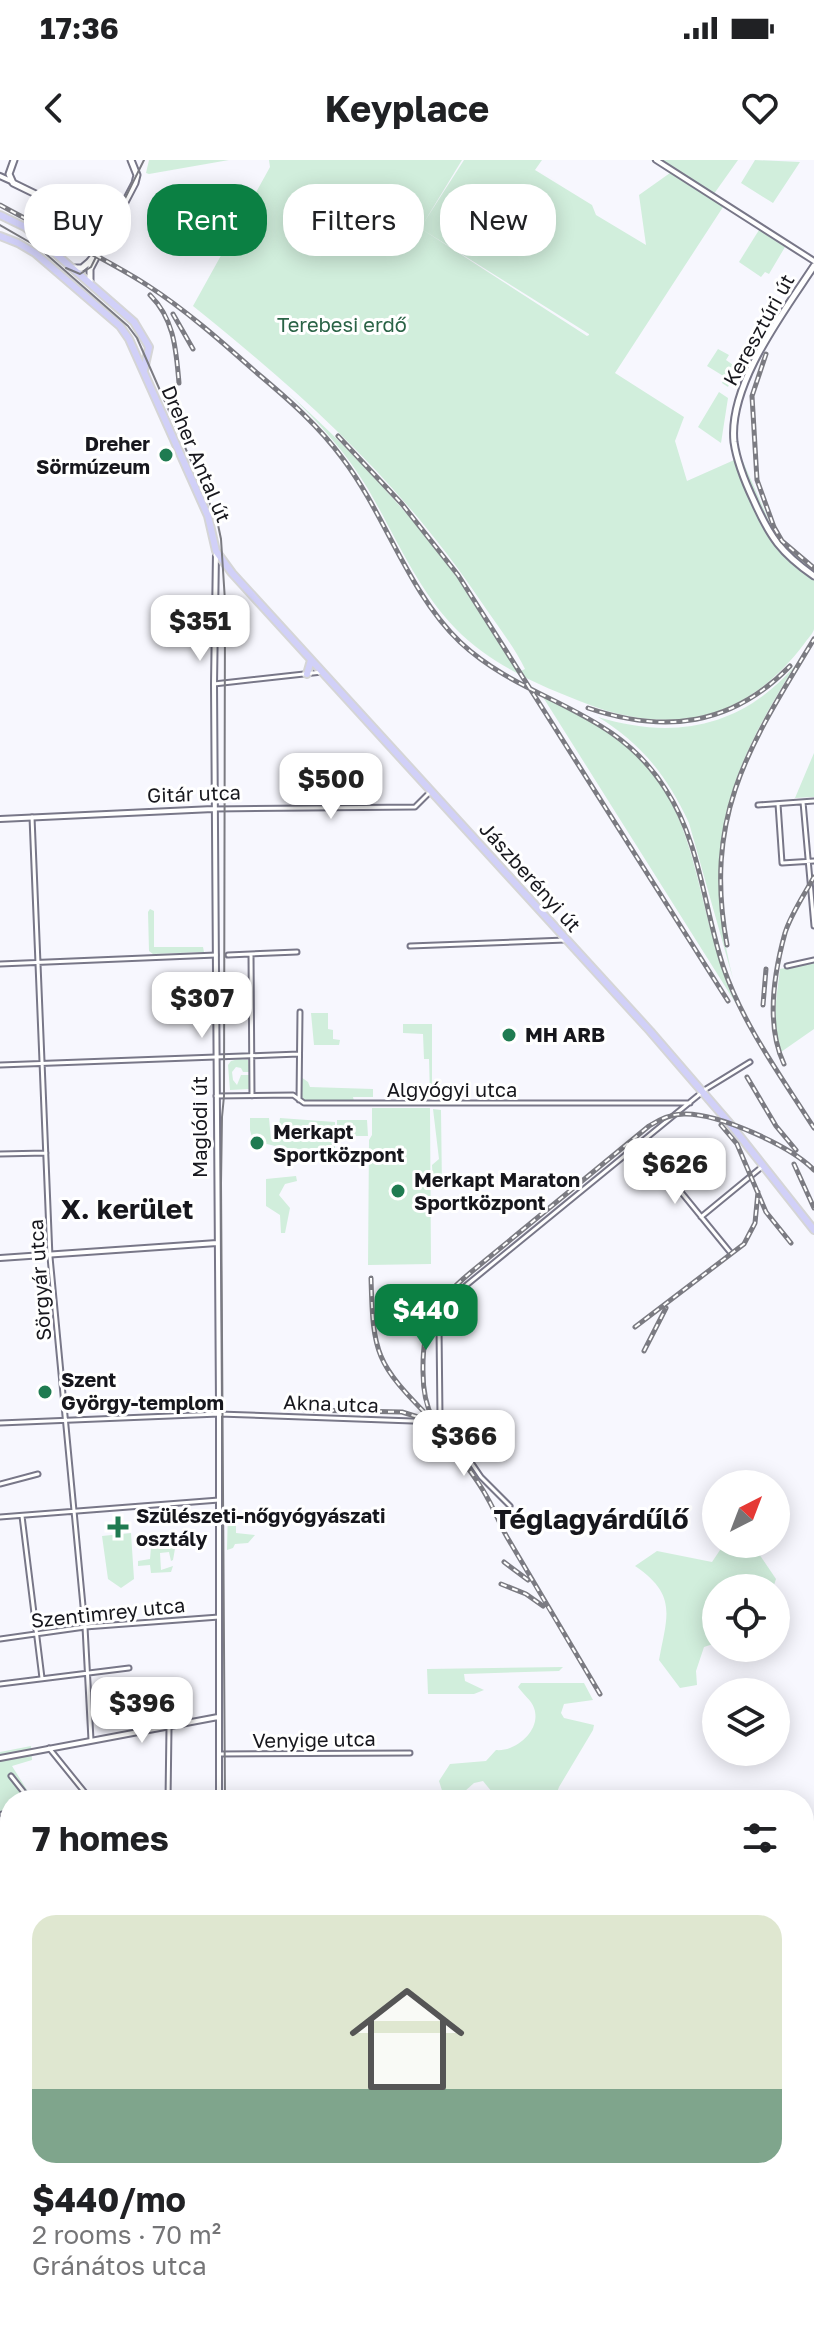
<!DOCTYPE html>
<html lang="en">
<head>
<meta charset="utf-8">
<style>
  body { margin:0; font-family:"Golos Text",sans-serif; background:#f2f2f2; color:#202124; height:100vh; display:flex; flex-direction:column; font-size:30px; white-space:nowrap }
  * { box-sizing:border-box; margin:0 }
  p { font-size:26px; color:#757577 }
  .icon { flex:none; width:44px; height:44px; fill:none; stroke:currentColor; stroke-width:2; stroke-linecap:round; stroke-linejoin:round }
  .map { position:relative; flex:1; overflow:hidden }
  .panel { position:absolute; left:0px; top:1630px; width:814px; height:538px; display:flex; flex-direction:column; background:#fff; border-radius:32px 32px 0 0; box-shadow:0 4px 20px #0003 }
  .panel>* { flex:none }
  .top-card { position:absolute; left:24px; top:24px; width:766px; height:72px; display:flex; gap:16px }
  .needle { width:52px; rotate:42deg }
  .buttons { position:absolute; left:702px; top:1310px; display:grid; gap:16px }
  .buttons a { display:grid; place-items:center; width:88px; height:88px; border-radius:50%; background:#fff; box-shadow:0 4px 20px #0003; font-size:40px }
  .price { position:absolute; translate:-50% -68px; padding:0 18px; border-radius:16px; background:#fff; color:#222; font-size:26px; line-height:52px; filter:drop-shadow(0 2px 4px #0008) }
  .price::after { content:''; position:absolute; left:50%; top:48px; width:24px; height:18px; margin-left:-12px; background:inherit; clip-path:polygon(0 0,100% 0,50% 100%) }
  .price.active { background:#0b8043; color:#fff }
  ul { padding:0; list-style:none }
  li { display:grid; align-content:center; gap:16px; height:424px; padding:0 32px }
  li span { display:grid; place-items:center; height:248px; border-radius:24px; color:#555 }
  li>.icon { margin-inline-start:auto }
  span .icon { width:144px; height:144px; fill:#fffc; stroke-width:1 }
  li b { font-size:34px }
  h2 { display:flex; justify-content:space-between; align-items:center; height:96px; padding:0 32px; font-size:34px }
  .chip { padding:0 28px; border-radius:32px; background:#fff; box-shadow:0 4px 20px #0003; font-size:28px; line-height:72px }
  .chip.active { background:#0b8043; color:#fff }
  .status { display:flex; justify-content:space-between; align-items:center; height:56px; padding:0 40px; background:#fff; direction:ltr }
  .status svg { height:22px; fill:currentColor }
  header { display:flex; justify-content:space-between; align-items:center; height:104px; padding:0 32px; background:#fff; font-size:36px; font-weight:700 }
  .map>svg:first-child { display:block }
  .green { fill:#d1eedc; fill-rule:evenodd }
  .lines { fill:none; stroke-linecap:round; stroke-linejoin:round }
  .minor-casing { stroke:#787788; stroke-width:7 }
  .tertiary-casing { stroke:#787788; stroke-width:8 }
  .secondary-casing { stroke:#787788; stroke-width:9 }
  .primary-casing { stroke:#d5d5d6; stroke-width:10 }
  .minor { stroke:#fff; stroke-width:3 }
  .tertiary { stroke:#fff; stroke-width:4 }
  .secondary { stroke:#fff; stroke-width:5 }
  .primary { stroke:#d1d0f8; stroke-width:6 }
  .tram { stroke:#7b7b82; stroke-width:2 }
  .rail-casing { stroke:#7b7b82; stroke-width:5 }
  .rail { stroke:#fff; stroke-width:2; stroke-dasharray:6; stroke-linecap:butt }
  .poi-dot { fill:#1f7b51; stroke:#fff; stroke-width:3 }
  .labels { text-anchor:middle; stroke-width:6; stroke-linejoin:round; paint-order:stroke }
  .park-label { font-size:20px; fill:#2a6346; stroke:#fff }
  .street-label { font-size:20px; fill:#17171d; stroke:#fff }
  .poi-label { font-size:20px; font-weight:bold; fill:#17171d; stroke:#fff; text-anchor:start }
  .district-label { font-size:28px; font-weight:bold; fill:#17171d; stroke:#fff }
</style>
</head>
<body>
<div class="status"><b>17:36</b><svg viewBox="0 0 49 12"><path d="M0 12V9h3v3zM5 12V6h3v6zM10 12V3h3v9zM15 12V0h3v12zM26 1h20v11H26zM47 4h2v5h-2z"/></svg></div>
<header><svg class="icon" aria-label="back" viewBox="0 0 24 24"><path d="M15 5l-7 7 7 7"/></svg>Keyplace<svg class="icon" aria-label="heart" viewBox="0 0 24 24"><path d="M12 20l-8-8c-3-5 5-10 8-4 3-6 11-1 8 4z"/></svg></header>
<div class="map">
<svg width="814" height="2167" viewBox="0 0 814 2167">
  <rect width="100%" height="100%" fill="#f7f7fe"/>
  <path class="green" d="M 149,0 L 229,0 L 149,14 L 146,13 Z
    M 269,0 L 462,0 L 423,64 L 464,0 L 542,0 L 535,10 L 592,45 L 596,55 L 646,85 L 639,35 L 670,13 L 651,0 L 738,0 L 711,38 L 723,47 L 615,213 L 684,257 L 675,281 L 687,321 L 741,297 L 777,379 L 783,386 L 814,408 C 814,425 814,453 814,469 C 813,474 807,479 804,484 C 785,509 765,528 737,543 C 691,567 637,563 590,545 C 541,526 492,506 455,468 C 417,429 395,375 368,329 C 346,292 318,262 287,232 C 347,286 402,344 451,409 C 475,442 497,477 519,512 L 525,509 C 514,486 496,464 482,443 C 400,321 306,237 193,146 L 270,7 ZM 420,68 L 589,174 L 589,175 L 587,176 Z
    M 755,0 L 800,2 L 773,43 L 741,23 Z
    M 79,58 L 94,67 L 99,77 L 96,84 L 66,68 L 68,63 L 73,66 Z
    M 759,70 L 785,87 L 769,114 L 765,112 L 761,117 L 739,102 Z
    M 718,189 L 729,195 L 726,200 L 736,207 L 728,227 L 722,223 L 725,217 L 707,206 Z
    M 719,232 L 728,238 L 721,283 L 698,267 Z
    M 794,507 C 725,619 701,688 733,819 L 689,663 C 668,617 641,583 598,557 C 673,580 740,568 794,507 Z
    M 541,534 C 570,554 604,564 630,588 C 685,636 694,709 712,775 C 720,801 729,826 740,850 Z
    M 814,593 L 814,637 L 795,638 Z
    M 150,749 L 154,751 L 154,787 L 203,787 L 204,792 L 153,794 L 149,791 L 148,752 Z
    M 814,802 L 814,869 L 781,892 C 770,865 777,837 780,809 Z
    M 311,853 L 328,853 L 328,869 L 333,870 L 333,879 L 340,880 L 339,885 L 314,885 Z
    M 403,864 L 432,864 L 432,935 L 430,935 L 429,899 L 424,899 L 423,874 L 403,873 Z
    M 239,899 L 248,900 L 250,912 L 243,912 L 241,908 L 236,907 L 232,912 L 233,920 L 237,925 L 241,915 L 249,915 L 249,929 L 230,930 L 228,905 L 231,901 Z
    M 301,917 L 308,922 L 310,927 L 373,929 L 373,937 L 353,937 L 354,941 L 305,941 L 301,936 Z
    M 372,948 L 430,948 L 431,1104 L 368,1105 L 369,980 L 372,975 Z
    M 433,949 L 441,950 L 442,1029 L 433,1025 L 432,1005 L 439,999 Z
    M 250,958 L 269,958 L 271,980 L 278,972 L 280,958 L 335,962 L 335,988 L 295,989 L 282,992 L 279,987 L 267,984 L 255,988 L 250,970 Z
    M 337,960 L 367,960 L 368,976 L 337,976 Z
    M 296,1016 L 297,1021 L 285,1024 L 279,1035 L 290,1048 L 285,1073 L 281,1073 L 280,1055 L 266,1046 L 266,1019 Z
    M 228,1347 L 236,1349 L 232,1362 L 236,1365 L 236,1373 L 255,1375 L 248,1383 L 235,1384 L 233,1388 L 227,1390 Z
    M 131,1373 L 134,1419 L 121,1428 L 108,1419 L 102,1376 Z
    M 176,1383 L 173,1400 L 171,1401 L 169,1392 L 160,1393 L 161,1410 L 173,1406 L 171,1412 L 151,1413 L 150,1405 L 138,1406 L 138,1401 L 150,1399 L 151,1387 L 166,1387 L 166,1384 Z
    M 724,1384 L 757,1391 L 776,1419 L 773,1428 L 716,1428 L 716,1483 L 704,1487 L 696,1511 L 697,1525 L 680,1528 L 659,1500 C 667,1456 678,1435 635,1406 L 657,1391 L 712,1402 Z
    M 563,1507 L 559,1511 L 464,1514 L 465,1521 L 484,1530 L 474,1534 L 428,1534 L 427,1509 Z
    M 521,1523 L 584,1523 L 593,1540 L 564,1544 L 561,1553 L 564,1558 L 594,1565 L 593,1570 L 559,1627 L 554,1640 L 496,1637 L 483,1621 L 474,1623 L 455,1640 L 445,1640 L 439,1621 L 450,1604 L 486,1601 L 496,1590 C 516,1592 542,1570 534,1548 C 532,1541 522,1533 518,1527 Z
    M 31,1586 L 32,1600 L 12,1606 L 32,1638 L 10,1640 L 10,1649 L 0,1651 L 0,1592 Z
    M 804,1725 L 814,1737 L 814,2167 L 811,2167 L 803,2158 Z
    M 395,2158 L 794,2158 L 801,2167 L 397,2167 Z"/>
  <g class="lines">
    <defs>
      <path id="minor" d="M 214,524 L 322,512
        M 803,642 L 814,766
        M 778,644 L 782,703 L 814,701
        M 758,645 L 814,641
        M 214,649 L 415,647 L 429,633
        M 32,657 L 50,1097 L 85,1467 L 91,1580
        M 410,786 L 565,780
        M 251,794 L 252,936
        M 228,795 L 297,792
        M 0,804 L 216,795
        M 787,806 L 814,800
        M 0,905 L 299,894
        M 216,936 L 293,935 L 304,943 L 690,943
        M 299,940 L 300,852
        M 641,983 L 730,1092
        M 0,994 L 46,993
        M 701,1057 L 763,1006
        M 438,1164 C 434,1150 441,1141 453,1135
        M 0,1263 L 219,1254 L 440,1262
        M 0,1324 L 38,1314
        M 510,1346 L 481,1317 L 440,1257 L 439,1168 L 445,1147 L 458,1132 L 706,929 L 750,902
        M 22,1356 L 42,1518
        M 0,1357 L 219,1340
        M 0,1479 L 85,1467 L 219,1457
        M 0,1524 L 129,1508
        M 49,1588 L 91,1640
        M 219,1594 L 410,1593
        M 11,1616 L 30,1640
        M 168,1640 L 169,1568
        M 2,1654 L 10,1653
        M 0,1707 L 10,1708
        M 804,1722 L 814,1734
        M 0,1765 L 10,1765
        M 0,1862 L 10,1862
        M 0,1968 L 10,1969
        M 0,2057 L 10,2058
        M 92,2158 L 95,2167
        M 213,2167 L 213,2158"/>
      <path id="tertiary" d="M 656,0 L 814,101
        M 0,16 L 11,21
        M 216,393 L 214,524 L 219,1245 L 219,1640
        M 0,659 L 213,649
        M 0,1098 L 217,1083
        M 0,1598 L 218,1557
        M 804,1708 L 814,1700
        M 0,2120 L 10,2121
        M 429,2158 L 439,2166
        M 438,2167 L 446,2166 L 453,2158"/>
      <path id="secondary" d="M 14,0 L 9,14 L 13,23 L 93,62 C 110,75 96,98 82,108 L 73,108
        M 94,62 L 115,60
        M 814,106 C 783,153 728,225 734,282 C 737,303 745,322 754,341 C 770,377 781,393 814,416
        M 90,122 L 90,109 L 135,23 L 137,15 L 131,0"/>
      <path id="primary" d="M 0,55 L 25,67 L 134,162 L 149,187 L 144,210
        M 0,76 L 18,83 L 35,93 L 120,166 L 129,179 L 208,356 L 216,391 L 232,413 L 650,871 L 731,965 L 814,1070
        M 307,514 L 311,500"/>
    </defs>
    <use href="#minor" class="minor-casing"/>
    <use href="#tertiary" class="tertiary-casing"/>
    <use href="#secondary" class="secondary-casing"/>
    <use href="#primary" class="primary-casing"/>
    <use href="#minor" class="minor"/>
    <use href="#tertiary" class="tertiary"/>
    <use href="#secondary" class="secondary"/>
    <use href="#primary" class="primary"/>
    <path class="tram" d="M 0,65 L 38,87 L 128,166 L 137,178 L 217,360 L 221,379 L 225,441 L 224,936 L 222,957 L 221,1023 L 225,1640
      M 66,108 L 80,114 L 91,107 L 144,0"/>
    <defs>
      <path id="rail" d="M 0,45 C 49,72 100,95 147,125 C 186,150 222,182 257,213 C 288,239 319,266 343,299 C 386,356 408,432 460,482 C 526,544 614,546 666,630 C 700,682 704,748 723,806 C 743,865 781,916 814,968
        M 150,135 C 175,160 176,191 179,223
        M 173,154 L 193,189
        M 766,194 L 752,236 L 757,320 L 774,367 L 782,381 L 814,408
        M 338,276 L 402,344 L 458,415 L 728,841
        M 588,548 C 665,574 732,566 790,506
        M 727,785 C 703,654 750,585 814,479
        M 763,845 L 766,809
        M 784,904 C 766,866 774,813 785,773 C 791,754 804,735 814,717
        M 747,917 L 776,966 L 796,990
        M 721,965 L 737,984 L 766,1052 L 791,1083
        M 794,1004 L 814,1048
        M 371,1118 C 373,1195 376,1203 430,1258
        M 635,1167 L 744,1084 L 755,1063 L 758,1032
        M 644,1191 L 666,1148
        M 304,1250 L 402,1252 L 418,1257 L 437,1272
        M 504,1402 L 528,1420
        M 501,1424 L 526,1434 L 543,1446
        M 600,1534 C 569,1482 538,1430 507,1377 C 500,1365 495,1351 488,1339 C 473,1310 449,1287 433,1259 C 425,1244 423,1228 423,1212 C 422,1163 434,1143 470,1113 L 649,966 C 660,959 671,954 684,954 C 718,953 791,986 814,1010"/>
    </defs>
    <use href="#rail" class="rail-casing"/>
    <use href="#rail" class="rail"/>
  </g>
  <g class="poi-dot">
    <circle cx="166" cy="295" r="8"/>
    <circle cx="509" cy="875" r="8"/>
    <circle cx="257" cy="983" r="8"/>
    <circle cx="398" cy="1031" r="8"/>
    <circle cx="45" cy="1232" r="8"/>
    <path d="M114 1355h8v8h8v8h-8v8h-8v-8h-8v-8h8z"/>
  </g>
  <g class="labels">
    <g class="park-label">
      <text x="342" y="172">Terebesi erdő</text>
    </g>
    <g class="street-label">
      <text transform="translate(759 170) rotate(-61)" y="7">Keresztúri út</text>
      <text transform="translate(196 294) rotate(67)" y="7">Dreher Antal út</text>
      <text transform="translate(194 634) rotate(-2)" y="7">Gitár utca</text>
      <text transform="translate(530 717) rotate(48)" y="7">Jászberényi út</text>
      <text x="452" y="937">Algyógyi utca</text>
      <text transform="translate(200 967) rotate(-90)" y="7">Maglódi út</text>
      <text transform="translate(40 1120) rotate(-94)" y="7">Sörgyár utca</text>
      <text transform="translate(331 1244) rotate(2)" y="7">Akna utca</text>
      <text transform="translate(108 1453) rotate(-6)" y="7">Szentimrey utca</text>
      <text transform="translate(314 1580) rotate(-1)" y="7">Venyige utca</text>
    </g>
    <g class="poi-label">
      <text x="150" y="291" text-anchor="end">Dreher<tspan x="150" dy="23">Sörmúzeum</tspan></text>
      <text x="525" y="882">MH ARB</text>
      <text x="273" y="979">Merkapt<tspan x="273" dy="23">Sportközpont</tspan></text>
      <text x="414" y="1027">Merkapt Maraton<tspan x="414" dy="23">Sportközpont</tspan></text>
      <text x="61" y="1227">Szent<tspan x="61" dy="23">György-templom</tspan></text>
      <text x="136" y="1363">Szülészeti-nőgyógyászati<tspan x="136" dy="23">osztály</tspan></text>
    </g>
    <g class="district-label">
      <text x="127" y="1059">X. kerület</text>
      <text x="591" y="1369">Téglagyárdűlő</text>
    </g>
  </g>
</svg>
<div class="buttons">
<a><svg class="needle" viewBox="-14 -14 28 28"><path d="M0-13l5 13h-10z" fill="#e53935"/><path d="M0 13l5-13h-10z" fill="#757577"/></svg></a>
<a><svg class="icon" aria-label="locate" viewBox="0 0 24 24"><circle cx="12" cy="12" r="6"/><path d="M12 2v4M12 18v4M2 12h4M18 12h4"/></svg></a>
<a><svg class="icon" aria-label="layers" viewBox="0 0 24 24"><path d="M12 4l9 5-9 5-9-5zM3 14l9 5 9-5"/></svg></a>
</div>
<b class="price" style="left:200px;top:503px">$351</b>
<b class="price" style="left:331px;top:661px">$500</b>
<b class="price" style="left:202px;top:880px">$307</b>
<b class="price" style="left:675px;top:1046px">$626</b>
<b class="price active" style="left:426px;top:1192px">$440</b>
<b class="price" style="left:464px;top:1318px">$366</b>
<b class="price" style="left:142px;top:1585px">$396</b>
<div class="top-card">
<a class="chip">Buy</a>
<a class="chip active">Rent</a>
<a class="chip">Filters</a>
<a class="chip">New</a>
</div>
<section class="panel">
<h2>7 homes<svg class="icon" aria-label="filters" viewBox="0 0 24 24"><path d="M4 7h16M4 17h16"/><circle cx="9" cy="7" r="2"/><circle cx="15" cy="17" r="2"/></svg></h2>
<ul>
<li><span style="background:linear-gradient(#dfe7d0 70%,#7fa58c 0)"><svg class="icon" aria-label="home" viewBox="0 0 24 24"><path d="M3 11l9-7 9 7M6 9v11h12V9"/></svg></span><div><b>$440/mo</b><p>2 rooms · 70 m²</p><p>Gránátos utca</p></div></li>
</ul>
</section>
</div>
</body>
</html>
